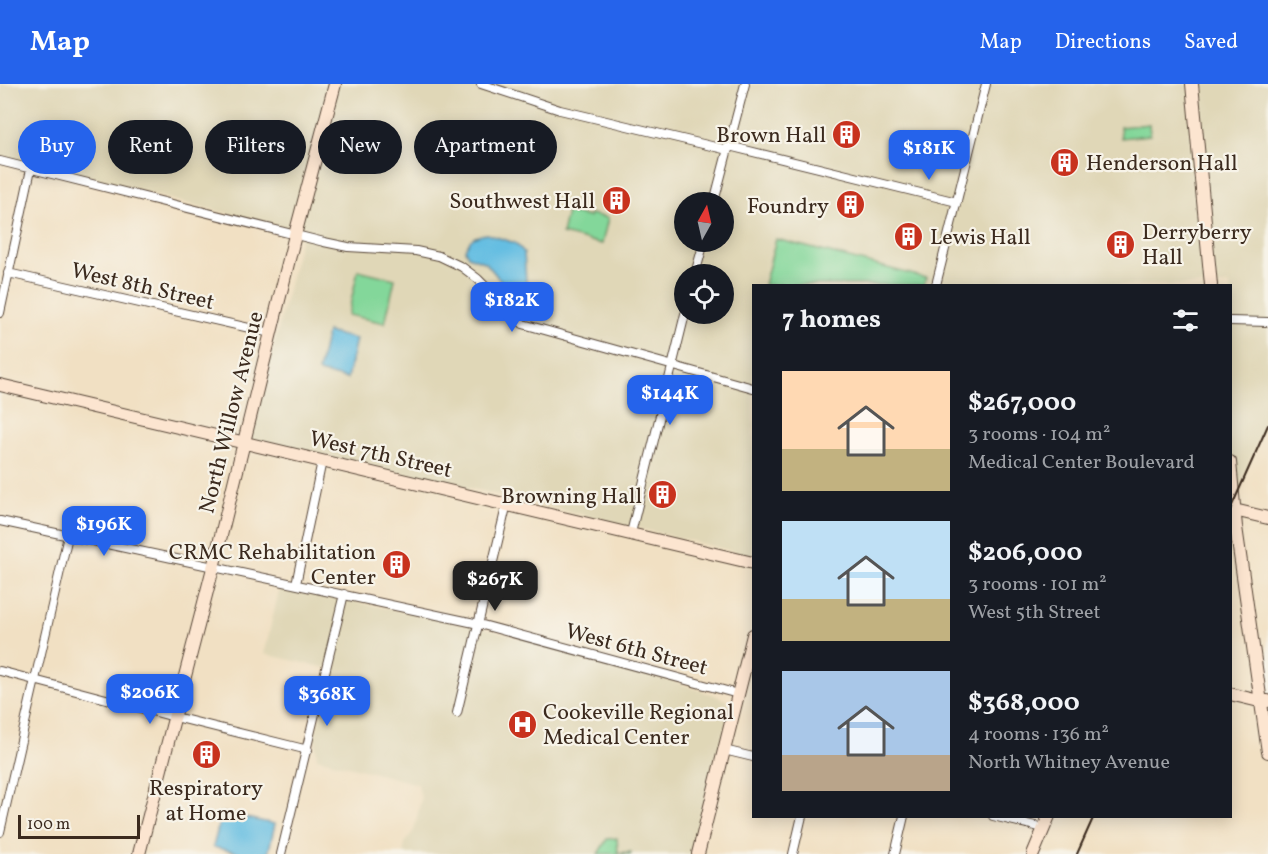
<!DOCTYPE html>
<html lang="en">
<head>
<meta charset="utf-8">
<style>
  body { margin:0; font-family:Vollkorn,serif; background:#242831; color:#f1f3f6; height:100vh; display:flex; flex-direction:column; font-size:22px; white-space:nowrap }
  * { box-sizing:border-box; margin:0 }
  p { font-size:20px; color:#9ea1a6 }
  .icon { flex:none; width:33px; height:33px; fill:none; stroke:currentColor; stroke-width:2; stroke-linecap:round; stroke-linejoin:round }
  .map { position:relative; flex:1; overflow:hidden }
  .drawer { position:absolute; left:752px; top:200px; width:480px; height:534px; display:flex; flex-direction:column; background:#171b24; border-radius:0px; box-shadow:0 3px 15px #0003 }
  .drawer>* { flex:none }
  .hud { position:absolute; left:18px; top:36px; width:570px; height:54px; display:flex; gap:12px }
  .needle { width:39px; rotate:8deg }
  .fabs { position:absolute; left:674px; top:108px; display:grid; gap:12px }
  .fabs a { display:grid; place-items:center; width:60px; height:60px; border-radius:50%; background:#171b24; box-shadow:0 3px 15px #0003; font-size:30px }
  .scale { position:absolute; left:18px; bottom:15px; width:122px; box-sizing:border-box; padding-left:6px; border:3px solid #3b2a1e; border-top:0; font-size:16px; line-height:21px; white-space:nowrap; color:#3b2a1e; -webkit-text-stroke:4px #f7f3e8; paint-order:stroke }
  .price { position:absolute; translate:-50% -51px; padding:0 14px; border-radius:12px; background:#2563eb; color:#fff; font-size:20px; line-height:39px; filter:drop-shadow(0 2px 3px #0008) }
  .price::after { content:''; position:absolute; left:50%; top:36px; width:18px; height:14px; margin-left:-9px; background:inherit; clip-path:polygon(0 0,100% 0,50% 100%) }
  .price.current { background:#222; color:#fff }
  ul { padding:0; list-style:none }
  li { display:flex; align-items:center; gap:18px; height:150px; padding:0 30px }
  li span { display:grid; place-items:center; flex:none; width:168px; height:120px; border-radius:0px; color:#555 }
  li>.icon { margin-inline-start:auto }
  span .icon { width:72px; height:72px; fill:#fffc; stroke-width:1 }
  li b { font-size:26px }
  h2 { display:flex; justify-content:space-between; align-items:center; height:72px; padding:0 30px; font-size:26px }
  .tag { padding:0 21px; border-radius:27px; background:#171b24; box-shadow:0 3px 15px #0003; font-size:21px; line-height:54px }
  .tag.current { background:#2563eb; color:#fff }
  header { display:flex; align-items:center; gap:36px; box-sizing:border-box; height:84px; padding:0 30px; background:#2563eb; color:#fff }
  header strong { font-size:28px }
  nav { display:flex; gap:33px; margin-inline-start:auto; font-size:21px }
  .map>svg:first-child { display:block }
  .built { fill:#e0d7b7; fill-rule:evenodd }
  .green { fill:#83d79a; stroke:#5f805c; stroke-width:1.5 }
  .water { fill:#65bee2; stroke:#507480; stroke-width:1.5 }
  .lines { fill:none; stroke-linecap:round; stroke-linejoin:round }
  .street-casing { stroke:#564537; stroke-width:10 }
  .secondary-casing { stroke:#564537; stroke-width:14 }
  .street { stroke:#fff; stroke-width:8 }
  .secondary { stroke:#fce5d0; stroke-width:12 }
  .rail { stroke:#3b2a1e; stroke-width:2 }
  .labels { text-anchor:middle; stroke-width:4.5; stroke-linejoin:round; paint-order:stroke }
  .poi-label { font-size:22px; fill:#3b2a1e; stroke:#f7f3e8; text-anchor:end }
  .street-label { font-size:22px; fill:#3b2a1e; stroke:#f7f3e8 }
</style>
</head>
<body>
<header>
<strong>Map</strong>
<nav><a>Map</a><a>Directions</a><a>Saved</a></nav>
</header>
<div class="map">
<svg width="1268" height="770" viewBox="0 0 1268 770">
  <rect width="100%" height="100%" fill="#f7f3e8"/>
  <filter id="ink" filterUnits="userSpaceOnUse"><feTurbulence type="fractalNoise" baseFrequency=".0167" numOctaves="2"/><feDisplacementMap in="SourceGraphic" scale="12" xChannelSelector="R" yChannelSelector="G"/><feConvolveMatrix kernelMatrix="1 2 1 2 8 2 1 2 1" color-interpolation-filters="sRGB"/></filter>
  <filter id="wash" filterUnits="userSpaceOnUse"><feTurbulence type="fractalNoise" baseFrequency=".008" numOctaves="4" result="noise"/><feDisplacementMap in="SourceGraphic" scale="24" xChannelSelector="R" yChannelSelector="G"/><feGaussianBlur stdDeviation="1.35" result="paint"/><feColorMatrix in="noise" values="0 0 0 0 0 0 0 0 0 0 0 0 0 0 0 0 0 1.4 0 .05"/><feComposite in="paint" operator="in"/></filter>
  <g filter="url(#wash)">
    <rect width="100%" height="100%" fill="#f1e0c3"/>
    <path class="built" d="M 0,0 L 1268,0 L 1268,331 L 1236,410 L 1230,410 L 1230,201 L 753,201 L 753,472 L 513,414 L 251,355 L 302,148 L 0,73 ZM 684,118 L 723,118 L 723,158 L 684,158 ZM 684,190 L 723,190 L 723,230 L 684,230 Z
      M 280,502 L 490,546 L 672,597 L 720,613 L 727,617 L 730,627 L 693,770 L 403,770 L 405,759 L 414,746 L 421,715 L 418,700 L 317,674 L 315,652 L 331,585 L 264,570 Z"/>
    <path class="green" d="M 1149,40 L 1150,51 L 1121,54 L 1120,43 Z
      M 567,128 L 589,133 L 590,130 L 608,134 L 602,160 L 562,150 Z
      M 776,155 L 926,194 L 924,201 L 764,201 Z
      M 358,186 L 395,195 L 385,239 L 348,231 Z
      M 617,754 L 618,769 L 631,768 L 631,770 L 598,770 L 607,755 Z"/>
    <path class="water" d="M 487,150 L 515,159 L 524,168 L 526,198 L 525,216 L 523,218 L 516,215 L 486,179 L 468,172 L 465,166 C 470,154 474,152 487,150 Z
      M 327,248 L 356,255 L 347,295 L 318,288 Z
      M 222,729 L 275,740 L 268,770 L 243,770 L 213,763 Z"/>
  </g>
  <g filter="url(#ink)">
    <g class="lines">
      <defs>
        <path id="street" d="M 481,0 L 560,26 L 728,66
          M 733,63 L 957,118
          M 0,77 L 324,158 L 348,163 L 416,167 L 439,172 L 462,183 L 478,195 L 523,240 L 753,304
          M 714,118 L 745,0
          M 8,189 L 271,249
          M 695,190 L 704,158
          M 936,201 L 986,0
          M 0,229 L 31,85
          M 1230,237 L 1268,238
          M 0,437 L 479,540 L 738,610
          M 631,449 L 685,230
          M 296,500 L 322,377
          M 0,587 L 167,631 L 308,666
          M 457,629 L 507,419
          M 724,666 L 753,673
          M 993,732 L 1044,744
          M 0,748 L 68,452
          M 281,770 L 344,510
          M 793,770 L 802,732
          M 895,770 L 904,732"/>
        <path id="secondary" d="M 1192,0 L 1211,201
          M 0,301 L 753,479
          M 1230,378 L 1236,443 L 1268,668
          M 1230,425 L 1268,434
          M 1230,610 L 1259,617 L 1268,617
          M 139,770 L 213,484 L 295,151 L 335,0
          M 698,770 L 753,551
          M 1033,770 L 1049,732"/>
      </defs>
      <use href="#street" class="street-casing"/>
      <use href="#secondary" class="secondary-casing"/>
      <use href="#street" class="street"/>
      <use href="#secondary" class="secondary"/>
      <path class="rail" d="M 1230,426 L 1268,341
        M 1077,770 L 1094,732"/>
    </g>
  </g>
  <defs>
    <symbol id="building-disc" viewBox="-11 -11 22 22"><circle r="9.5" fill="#c8321e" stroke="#f7f3e8"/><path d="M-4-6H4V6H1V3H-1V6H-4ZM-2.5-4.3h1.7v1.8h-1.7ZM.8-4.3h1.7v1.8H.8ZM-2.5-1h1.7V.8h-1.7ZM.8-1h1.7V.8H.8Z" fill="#fff"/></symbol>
    <symbol id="hospital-disc" viewBox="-11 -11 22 22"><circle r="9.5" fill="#c8321e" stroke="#f7f3e8"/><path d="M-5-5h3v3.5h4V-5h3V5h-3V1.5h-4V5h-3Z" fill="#fff"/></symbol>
  </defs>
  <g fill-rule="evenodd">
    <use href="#building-disc" x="830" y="34" width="33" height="33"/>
    <use href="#building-disc" x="1048" y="62" width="33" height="33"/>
    <use href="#building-disc" x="600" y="100" width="33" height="33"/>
    <use href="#building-disc" x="834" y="104" width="33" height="33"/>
    <use href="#building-disc" x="892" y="136" width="33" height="33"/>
    <use href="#building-disc" x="1104" y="144" width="33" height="33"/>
    <use href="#building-disc" x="646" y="394" width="33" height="33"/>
    <use href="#building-disc" x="380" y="464" width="33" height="33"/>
    <use href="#hospital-disc" x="506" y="624" width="33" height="33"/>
    <use href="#building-disc" x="190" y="654" width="33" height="33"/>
  </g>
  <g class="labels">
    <g class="poi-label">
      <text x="826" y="58">Brown Hall</text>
      <text x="1086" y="86" text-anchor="start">Henderson Hall</text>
      <text x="595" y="124">Southwest Hall</text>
      <text x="829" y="129">Foundry</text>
      <text x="1142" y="155" text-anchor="start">Derryberry<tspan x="1142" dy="25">Hall</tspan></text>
      <text x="930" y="160" text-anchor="start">Lewis Hall</text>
      <text x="642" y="419">Browning Hall</text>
      <text x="376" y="475">CRMC Rehabilitation<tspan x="376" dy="25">Center</tspan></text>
      <text x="543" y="635" text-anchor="start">Cookeville Regional<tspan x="543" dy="25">Medical Center</tspan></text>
      <text x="206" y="711" text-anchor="middle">Respiratory<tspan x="206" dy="25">at Home</tspan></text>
    </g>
    <g class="street-label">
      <text transform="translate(143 201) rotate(13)" y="8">West 8th Street</text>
      <text transform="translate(230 328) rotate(-76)" y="8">North Willow Avenue</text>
      <text transform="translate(381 369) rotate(13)" y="8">West 7th Street</text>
      <text transform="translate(637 564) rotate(15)" y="8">West 6th Street</text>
    </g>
  </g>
</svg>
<div class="fabs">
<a><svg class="needle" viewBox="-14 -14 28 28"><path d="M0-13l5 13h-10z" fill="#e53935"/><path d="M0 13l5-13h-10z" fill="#9ea1a6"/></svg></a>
<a><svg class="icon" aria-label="locate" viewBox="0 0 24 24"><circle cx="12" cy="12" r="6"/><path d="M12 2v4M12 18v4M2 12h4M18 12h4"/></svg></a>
</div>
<div class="scale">100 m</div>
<b class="price" style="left:929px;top:97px">$181K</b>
<b class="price" style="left:512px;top:249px">$182K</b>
<b class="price" style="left:670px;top:342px">$144K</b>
<b class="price" style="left:104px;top:473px">$196K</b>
<b class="price current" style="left:495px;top:528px">$267K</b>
<b class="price" style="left:150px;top:641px">$206K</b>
<b class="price" style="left:327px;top:643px">$368K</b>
<div class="hud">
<a class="tag current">Buy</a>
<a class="tag">Rent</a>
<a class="tag">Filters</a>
<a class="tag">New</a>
<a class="tag">Apartment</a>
</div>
<section class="drawer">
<h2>7 homes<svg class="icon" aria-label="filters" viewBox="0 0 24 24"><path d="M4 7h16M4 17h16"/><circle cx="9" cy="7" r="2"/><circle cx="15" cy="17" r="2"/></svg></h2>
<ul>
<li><span style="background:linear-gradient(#ffd9b3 65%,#c2b280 0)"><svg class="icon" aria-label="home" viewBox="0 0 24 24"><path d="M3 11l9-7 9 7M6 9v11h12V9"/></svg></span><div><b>$267,000</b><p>3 rooms · 104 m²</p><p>Medical Center Boulevard</p></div></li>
<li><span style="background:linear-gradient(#bfe0f5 65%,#c2b280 0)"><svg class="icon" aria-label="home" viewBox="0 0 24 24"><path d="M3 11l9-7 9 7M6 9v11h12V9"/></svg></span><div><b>$206,000</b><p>3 rooms · 101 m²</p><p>West 5th Street</p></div></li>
<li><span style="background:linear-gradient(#a9c7e8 70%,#b9a48a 0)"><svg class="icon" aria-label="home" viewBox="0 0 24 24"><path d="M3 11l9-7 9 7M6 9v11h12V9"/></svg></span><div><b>$368,000</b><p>4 rooms · 136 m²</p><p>North Whitney Avenue</p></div></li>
</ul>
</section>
</div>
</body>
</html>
